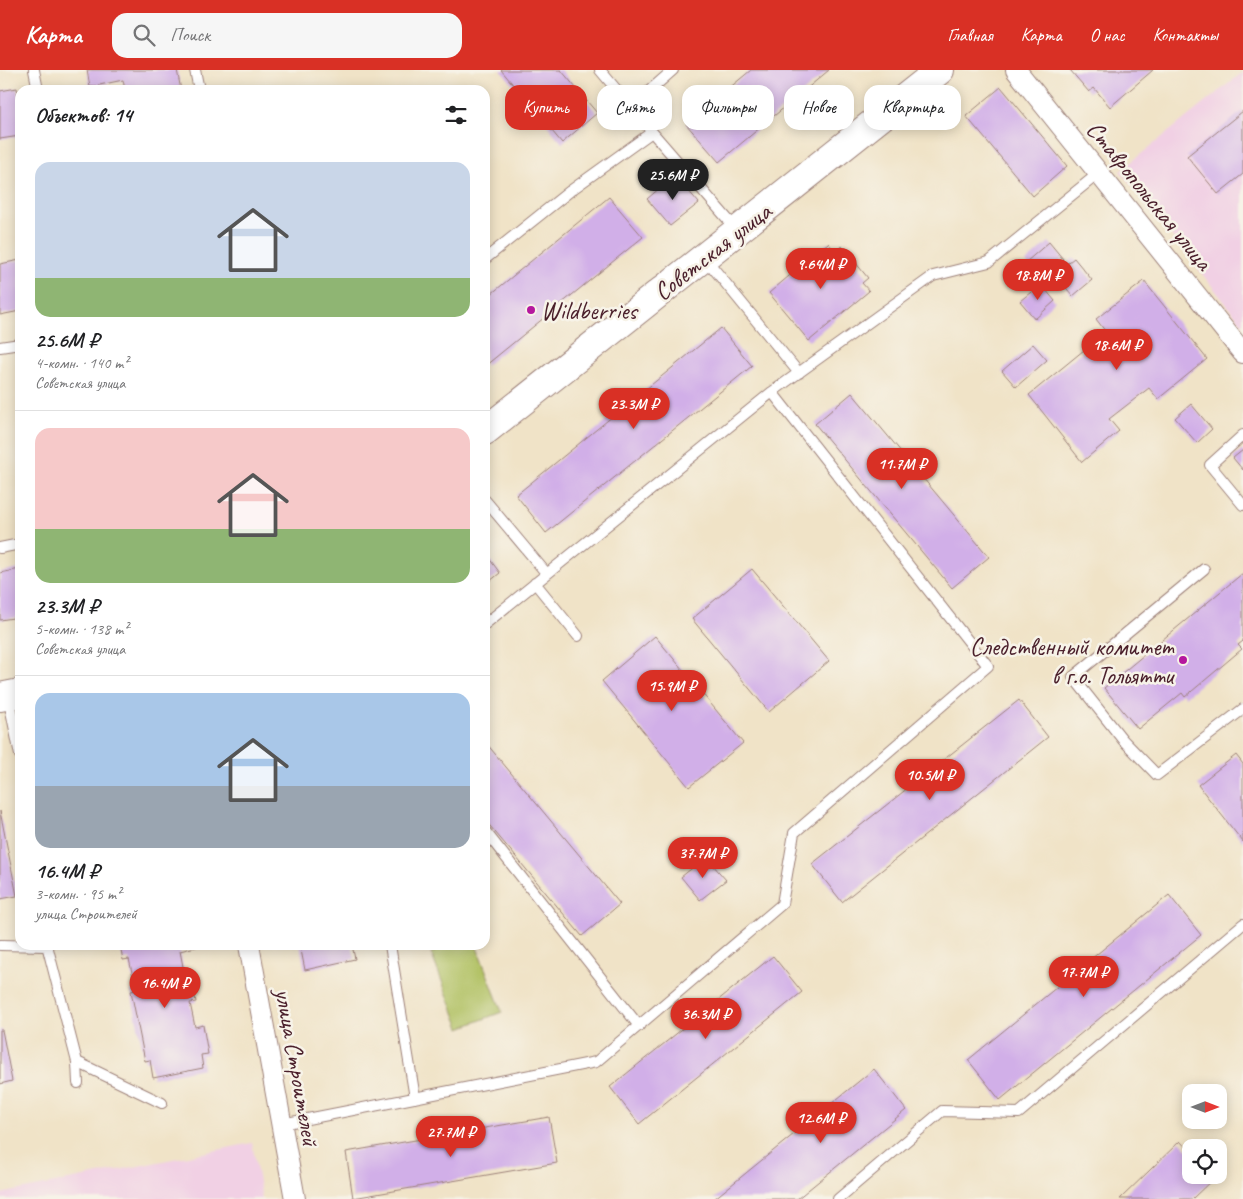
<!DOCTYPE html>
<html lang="ru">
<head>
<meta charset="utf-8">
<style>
  body { margin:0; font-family:Caveat,sans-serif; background:#f6f6f6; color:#202124; height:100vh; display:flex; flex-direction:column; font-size:19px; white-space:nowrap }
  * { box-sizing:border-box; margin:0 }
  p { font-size:16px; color:#757577 }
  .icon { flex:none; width:28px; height:28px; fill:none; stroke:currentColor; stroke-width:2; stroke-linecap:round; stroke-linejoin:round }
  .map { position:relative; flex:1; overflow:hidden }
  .side { position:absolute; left:15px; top:15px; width:475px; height:865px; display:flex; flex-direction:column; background:#fff; border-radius:15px; box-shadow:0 2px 12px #0003 }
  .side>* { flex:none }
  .hud { position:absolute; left:505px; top:15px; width:475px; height:45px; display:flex; gap:10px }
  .needle { width:32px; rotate:90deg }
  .controls { position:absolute; left:1182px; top:1014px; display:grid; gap:10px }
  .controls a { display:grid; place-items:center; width:45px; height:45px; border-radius:10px; background:#fff; box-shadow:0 2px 12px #0003; font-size:25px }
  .price { position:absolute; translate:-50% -42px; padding:0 11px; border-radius:18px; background:#d93025; color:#fff; font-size:16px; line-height:32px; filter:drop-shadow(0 1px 2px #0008) }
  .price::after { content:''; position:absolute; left:50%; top:30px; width:15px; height:11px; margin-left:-8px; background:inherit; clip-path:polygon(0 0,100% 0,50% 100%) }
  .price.current { background:#222; color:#fff }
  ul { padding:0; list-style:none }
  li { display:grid; align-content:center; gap:10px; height:265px; padding:0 20px }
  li+li { border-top:1px solid #e0e0e0 }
  li span { display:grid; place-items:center; height:155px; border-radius:15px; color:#555 }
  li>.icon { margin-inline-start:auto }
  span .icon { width:90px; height:90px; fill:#fffc; stroke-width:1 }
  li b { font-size:21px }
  h2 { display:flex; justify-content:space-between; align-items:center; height:60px; padding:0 20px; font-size:21px }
  .pill { padding:0 18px; border-radius:15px; background:#fff; box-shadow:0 2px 12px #0003; font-size:18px; line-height:45px }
  .pill.current { background:#d93025; color:#fff }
  header { display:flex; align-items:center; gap:30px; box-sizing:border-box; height:70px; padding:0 25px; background:#d93025; color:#fff }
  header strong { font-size:24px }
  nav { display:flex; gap:28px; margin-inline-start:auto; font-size:18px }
  .search { width:350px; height:45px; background:#f6f6f6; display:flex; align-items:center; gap:12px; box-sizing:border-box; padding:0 18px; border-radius:15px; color:#757577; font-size:19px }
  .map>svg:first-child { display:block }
  .built { fill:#f1d0e4 }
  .green { fill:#b1c163; stroke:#7e7047 }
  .building { fill:#d1afe8 }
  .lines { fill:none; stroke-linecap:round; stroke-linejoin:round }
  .lane-casing { stroke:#9d8179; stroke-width:12 }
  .street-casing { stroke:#9d8179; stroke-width:22 }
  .secondary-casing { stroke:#9d8179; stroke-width:30 }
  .lane { stroke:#fff; stroke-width:10 }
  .street { stroke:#fff; stroke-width:20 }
  .secondary { stroke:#fff; stroke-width:28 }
  .poi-dot { fill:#b5179e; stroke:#f7f3e8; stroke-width:2 }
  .labels { text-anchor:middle; stroke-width:5; stroke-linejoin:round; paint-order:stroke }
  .street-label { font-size:25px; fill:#4a1f2b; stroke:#f7f3e8 }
  .poi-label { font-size:25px; fill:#4a1f2b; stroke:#f7f3e8; text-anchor:start }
</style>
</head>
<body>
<header>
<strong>Карта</strong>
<div class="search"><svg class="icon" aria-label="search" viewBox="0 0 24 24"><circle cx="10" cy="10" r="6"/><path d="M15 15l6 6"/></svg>Поиск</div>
<nav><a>Главная</a><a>Карта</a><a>О нас</a><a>Контакты</a></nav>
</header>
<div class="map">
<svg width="1243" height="1129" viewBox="0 0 1243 1129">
  <rect width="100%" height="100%" fill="#f7f3e8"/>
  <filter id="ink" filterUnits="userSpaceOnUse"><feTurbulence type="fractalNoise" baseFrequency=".02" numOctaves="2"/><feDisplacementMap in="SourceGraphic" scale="10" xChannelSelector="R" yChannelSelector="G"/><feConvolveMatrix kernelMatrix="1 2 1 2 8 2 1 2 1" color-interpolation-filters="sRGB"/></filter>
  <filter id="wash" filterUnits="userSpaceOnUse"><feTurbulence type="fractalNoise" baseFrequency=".0096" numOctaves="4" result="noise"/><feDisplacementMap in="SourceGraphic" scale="20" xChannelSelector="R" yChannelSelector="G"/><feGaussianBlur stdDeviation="1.12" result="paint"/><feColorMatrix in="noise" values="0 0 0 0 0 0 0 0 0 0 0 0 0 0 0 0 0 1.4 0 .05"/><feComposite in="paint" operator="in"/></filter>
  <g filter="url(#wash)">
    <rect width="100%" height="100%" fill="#f0e3c7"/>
    <path class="built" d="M 1243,2 L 1243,255 L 1120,101 Z
      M 252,1073 L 262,1129 L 0,1129 L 0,1124 Z"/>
    <path class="green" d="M 451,875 L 476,875 L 502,942 L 460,958 L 431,883 Z"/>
    <g id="blocks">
      <path class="building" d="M 87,0 L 177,0 L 181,20 L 125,20 L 123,10 L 90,17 Z
        M 501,0 L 561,0 L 597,43 L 562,73 Z
        M 751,0 L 829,0 L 719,92 L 686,54 Z
        M 1070,0 L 1153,0 L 1110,37 L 1094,18 L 1089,22 Z
        M 1001,17 L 1067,96 L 1033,126 L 966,46 Z
        M 17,18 L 20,35 L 20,66 L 0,69 L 0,21 Z
        M 1243,41 L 1243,104 L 1218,124 L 1187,86 Z
        M 675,105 L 699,133 L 670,156 L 647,129 Z
        M 609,127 L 643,167 L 485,296 L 485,229 Z
        M 1049,172 L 1063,189 L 1041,209 L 1026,192 Z
        M 828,173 L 835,181 L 842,176 L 868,208 L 862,213 L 869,221 L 809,271 L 769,223 Z
        M 1074,188 L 1092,210 L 1073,226 L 1054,204 Z
        M 20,190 L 20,241 L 0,245 L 0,194 Z
        M 1144,211 L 1207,289 L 1158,329 L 1149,318 L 1109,349 L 1119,361 L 1082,392 L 1029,325 L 1106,262 L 1096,249 Z
        M 1041,214 L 1055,231 L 1035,249 L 1020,231 Z
        M 721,258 L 752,296 L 546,463 L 516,425 Z
        M 1033,274 L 1047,290 L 1016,317 L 1002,301 Z
        M 852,323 L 989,487 L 952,518 L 815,354 Z
        M 1191,334 L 1212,359 L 1197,373 L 1175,348 Z
        M 1243,380 L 1243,400 L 1233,388 Z
        M 485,483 L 500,503 L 485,515 Z
        M 20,499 L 20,547 L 0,550 L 0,503 Z
        M 752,499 L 829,591 L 769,642 L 692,549 Z
        M 1243,503 L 1243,571 L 1238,575 L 1242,579 L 1185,627 L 1182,623 L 1138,659 L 1104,618 Z
        M 655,566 L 743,673 L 689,717 L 602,611 Z
        M 1019,630 L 1048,667 L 842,832 L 812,794 Z
        M 486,673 L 620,834 L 582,866 L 485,750 Z
        M 1236,685 L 1243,694 L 1243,772 L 1198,715 Z
        M 0,741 L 17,826 L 0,829 Z
        M 706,787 L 726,810 L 700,830 L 681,807 Z
        M 1169,825 L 1201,865 L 1000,1030 L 968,990 Z
        M 120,875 L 203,875 L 180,881 L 185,907 L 191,906 L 196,932 L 190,933 L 195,957 L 203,955 L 208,984 L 201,985 L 203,998 L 153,1008 L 150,990 L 145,991 L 131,921 L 136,920 L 129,889 L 123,890 Z
        M 300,875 L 352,875 L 355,889 L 305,900 Z
        M 773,886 L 802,922 L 639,1054 L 610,1017 Z
        M 0,960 L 2,960 L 12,1011 L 0,1014 Z
        M 874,999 L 906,1040 L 797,1129 L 714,1129 Z
        M 549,1047 L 557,1093 L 353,1128 L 346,1082 Z
        M 1180,1071 L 1191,1083 L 1191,1105 L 1212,1105 L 1214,1108 L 1192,1129 L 1120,1129 Z"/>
    </g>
  </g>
  <g filter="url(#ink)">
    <use href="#blocks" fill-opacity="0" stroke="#9d8179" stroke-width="1"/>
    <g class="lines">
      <defs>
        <path id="lane" d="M 34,0 L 38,20
          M 195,0 L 199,20
          M 600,0 L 631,37
          M 652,62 L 631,37 L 673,0
          M 705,188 L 799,303
          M 485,189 L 570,121 L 652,62 L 737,160
          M 0,277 L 20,274
          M 772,322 L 933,206 L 989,192 L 1099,103
          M 1243,365 L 1210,395 L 1243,435
          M 485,430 L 547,504
          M 0,478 L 20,474
          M 1204,499 L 1073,607 L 1123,670 L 1157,705 L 1243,639
          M 535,513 L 578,566
          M 8,626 L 20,685
          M 485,761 L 639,956
          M 0,875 L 47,876
          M 47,875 L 77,992 L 162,1033
          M 390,875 L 415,1028
          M 77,992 L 78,1013
          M 282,1054 L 596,992 L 782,834 L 794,763 L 988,596 L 772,322 L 485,554
          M 838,1129 L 942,1041 L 1019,1043 L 1243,854"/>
        <path id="street" d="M 1016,0 L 1243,283
          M 249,875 L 295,1129"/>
        <path id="secondary" d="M 485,361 L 940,0
          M 0,627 L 20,623"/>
      </defs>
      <use href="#lane" class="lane-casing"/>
      <use href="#street" class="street-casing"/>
      <use href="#secondary" class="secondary-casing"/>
      <use href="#lane" class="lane"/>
      <use href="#street" class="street"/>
      <use href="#secondary" class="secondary"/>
    </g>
  </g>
  <g class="poi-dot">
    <circle cx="531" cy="240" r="5"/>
    <circle cx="1183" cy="590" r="5"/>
  </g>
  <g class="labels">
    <g class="street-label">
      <text transform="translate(1150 125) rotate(51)" y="9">Ставропольская улица</text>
      <text transform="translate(712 181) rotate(-38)" y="9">Советская улица</text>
      <text transform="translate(298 997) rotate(80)" y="9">улица Строителей</text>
    </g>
    <g class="poi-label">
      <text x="541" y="249">Wildberries</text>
      <text x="1173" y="585" text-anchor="end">Следственный комитет<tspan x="1173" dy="29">в г.о. Тольятти</tspan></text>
    </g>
  </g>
</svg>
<div class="controls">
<a><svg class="needle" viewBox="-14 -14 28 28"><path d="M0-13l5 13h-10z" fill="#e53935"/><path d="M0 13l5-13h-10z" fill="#757577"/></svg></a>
<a><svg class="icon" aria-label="locate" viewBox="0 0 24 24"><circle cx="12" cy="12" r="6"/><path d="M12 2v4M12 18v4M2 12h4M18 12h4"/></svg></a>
</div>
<b class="price current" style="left:673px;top:131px">25.6M ₽</b>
<b class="price" style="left:821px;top:220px">9.64M ₽</b>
<b class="price" style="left:1038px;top:231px">18.8M ₽</b>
<b class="price" style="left:1117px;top:301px">18.6M ₽</b>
<b class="price" style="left:634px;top:360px">23.3M ₽</b>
<b class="price" style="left:902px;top:420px">11.7M ₽</b>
<b class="price" style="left:672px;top:642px">15.9M ₽</b>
<b class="price" style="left:930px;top:731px">10.5M ₽</b>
<b class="price" style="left:703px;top:809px">37.7M ₽</b>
<b class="price" style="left:1084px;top:928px">17.7M ₽</b>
<b class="price" style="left:165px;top:939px">16.4M ₽</b>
<b class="price" style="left:706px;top:970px">36.3M ₽</b>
<b class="price" style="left:821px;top:1074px">12.6M ₽</b>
<b class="price" style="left:451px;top:1088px">27.7M ₽</b>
<div class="hud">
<a class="pill current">Купить</a>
<a class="pill">Снять</a>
<a class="pill">Фильтры</a>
<a class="pill">Новое</a>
<a class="pill">Квартира</a>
</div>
<section class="side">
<h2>Объектов: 14<svg class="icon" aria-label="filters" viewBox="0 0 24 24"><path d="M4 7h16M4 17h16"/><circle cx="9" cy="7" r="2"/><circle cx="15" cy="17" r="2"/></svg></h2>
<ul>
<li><span style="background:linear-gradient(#c9d6e8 75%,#8fb573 0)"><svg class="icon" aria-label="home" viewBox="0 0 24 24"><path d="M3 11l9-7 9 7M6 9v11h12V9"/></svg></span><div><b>25.6M ₽</b><p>4-комн. · 140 m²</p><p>Советская улица</p></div></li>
<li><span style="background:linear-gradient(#f6c9c9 65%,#8fb573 0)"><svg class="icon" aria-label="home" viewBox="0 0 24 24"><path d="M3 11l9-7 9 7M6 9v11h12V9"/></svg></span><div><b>23.3M ₽</b><p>5-комн. · 138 m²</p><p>Советская улица</p></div></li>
<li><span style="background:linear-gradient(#a9c7e8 60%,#9aa5b1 0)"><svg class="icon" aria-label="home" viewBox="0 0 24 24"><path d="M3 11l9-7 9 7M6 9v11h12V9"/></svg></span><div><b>16.4M ₽</b><p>3-комн. · 95 m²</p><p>улица Строителей</p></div></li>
</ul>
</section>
</div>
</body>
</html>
